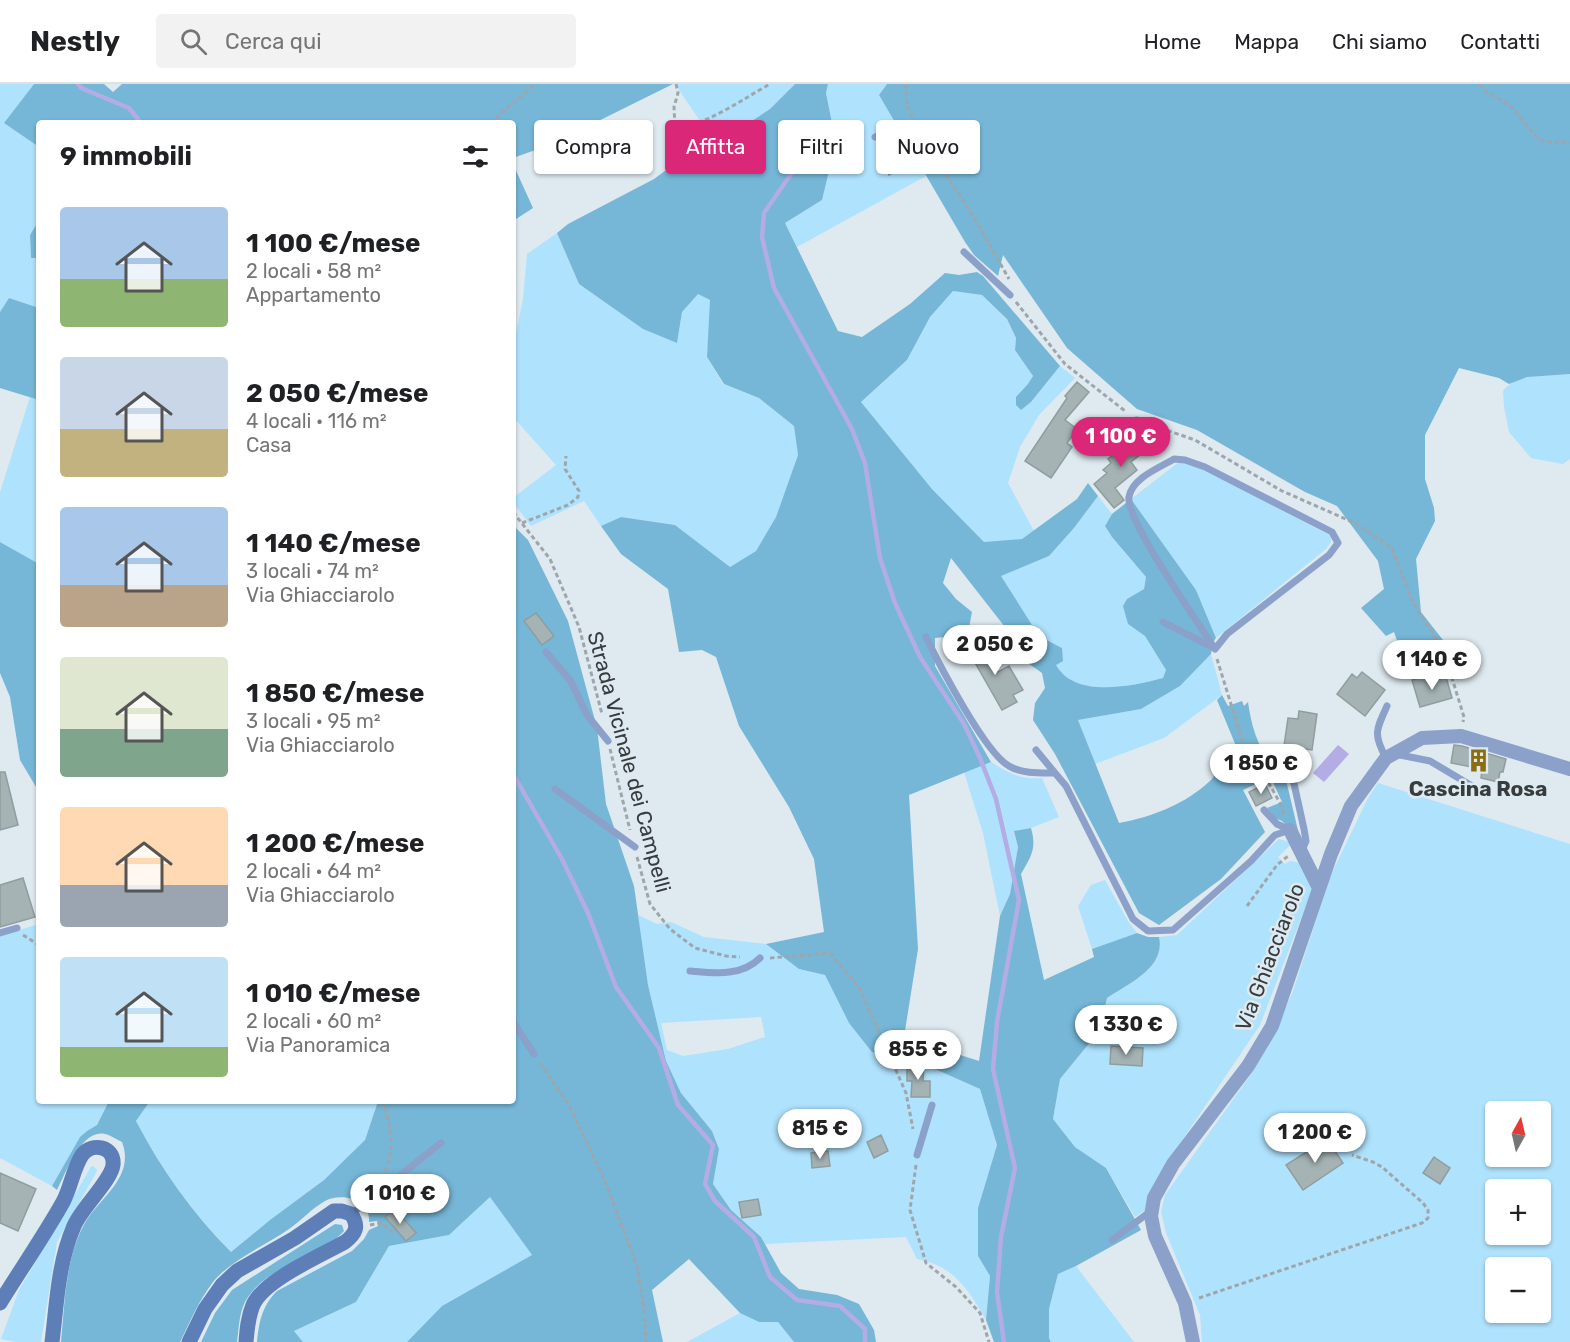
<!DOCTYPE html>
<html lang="it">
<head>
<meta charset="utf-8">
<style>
  body { margin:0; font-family:Rubik,sans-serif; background:#f2f2f2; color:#202124; height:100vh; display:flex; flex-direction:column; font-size:22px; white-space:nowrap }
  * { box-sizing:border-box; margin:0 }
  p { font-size:20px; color:#757577 }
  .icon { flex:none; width:33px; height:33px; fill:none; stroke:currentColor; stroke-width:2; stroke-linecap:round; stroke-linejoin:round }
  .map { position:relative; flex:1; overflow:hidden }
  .sheet { position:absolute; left:36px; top:36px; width:480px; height:984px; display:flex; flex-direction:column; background:#fff; border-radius:6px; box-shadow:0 2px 4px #0004 }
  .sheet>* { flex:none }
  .guide { position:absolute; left:534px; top:36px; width:570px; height:54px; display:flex; gap:12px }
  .needle { width:39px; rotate:8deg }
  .fabs { position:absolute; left:1485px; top:1017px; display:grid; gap:12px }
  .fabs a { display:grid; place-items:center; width:66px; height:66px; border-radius:6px; background:#fff; box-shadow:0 2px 4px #0004; font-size:30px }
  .price { position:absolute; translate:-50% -51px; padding:0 14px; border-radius:21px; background:#fff; color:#222; font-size:20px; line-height:39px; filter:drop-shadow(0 2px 3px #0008) }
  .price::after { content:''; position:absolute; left:50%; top:36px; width:18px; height:14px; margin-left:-9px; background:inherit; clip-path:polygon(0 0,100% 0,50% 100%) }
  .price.active { background:#db2777; color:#fff }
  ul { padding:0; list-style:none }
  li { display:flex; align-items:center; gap:18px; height:150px; padding:0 24px }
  li span { display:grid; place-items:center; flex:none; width:168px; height:120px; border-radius:6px; color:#555 }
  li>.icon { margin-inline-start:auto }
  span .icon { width:72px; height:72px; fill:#fffc; stroke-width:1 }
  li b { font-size:26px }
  h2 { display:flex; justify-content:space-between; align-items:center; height:72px; padding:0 24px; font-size:26px }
  .chip { padding:0 21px; border-radius:6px; background:#fff; box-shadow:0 2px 4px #0004; font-size:21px; line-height:54px }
  .chip.active { background:#db2777; color:#fff }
  header { display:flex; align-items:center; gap:36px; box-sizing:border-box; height:84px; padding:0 30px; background:#fff; border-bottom:2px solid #e0e0e0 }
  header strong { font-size:28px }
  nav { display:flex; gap:33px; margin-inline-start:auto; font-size:21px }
  .search { width:420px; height:54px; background:#f2f2f2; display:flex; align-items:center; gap:15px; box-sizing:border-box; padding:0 21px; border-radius:6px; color:#757577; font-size:22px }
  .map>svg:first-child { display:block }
  .green { fill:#afe2fd; fill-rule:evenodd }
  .forest { fill:#76b6d7 }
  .water { fill:#b4ace5 }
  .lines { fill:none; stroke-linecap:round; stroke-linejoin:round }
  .stream { stroke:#b4ace5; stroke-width:4.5 }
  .building { fill:#a5b3b4; stroke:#8f9d9e; stroke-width:1.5 }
  .path { stroke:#9ea6ac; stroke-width:3; stroke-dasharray:4.5 3; stroke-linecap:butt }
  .lane { stroke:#8ba1c9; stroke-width:7 }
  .street { stroke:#8ba1c9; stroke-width:14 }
  .secondary { stroke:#5e7eb8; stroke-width:15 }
  .labels { text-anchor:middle; stroke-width:5; stroke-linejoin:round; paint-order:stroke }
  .street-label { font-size:21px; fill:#373c3e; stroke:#dee9f0 }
  .poi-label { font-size:21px; font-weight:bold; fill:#373c3e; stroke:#dee9f0 }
</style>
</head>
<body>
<header>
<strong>Nestly</strong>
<div class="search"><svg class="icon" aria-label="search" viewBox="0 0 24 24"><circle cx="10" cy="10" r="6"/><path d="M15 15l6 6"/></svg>Cerca qui</div>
<nav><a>Home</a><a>Mappa</a><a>Chi siamo</a><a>Contatti</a></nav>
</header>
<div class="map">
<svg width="1570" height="1258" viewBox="0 0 1570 1258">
  <rect width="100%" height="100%" fill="#dee9f0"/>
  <path class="green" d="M 0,0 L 34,0 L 4,39 L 39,63 L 39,136 L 30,151 L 31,174 L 39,174 L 39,224 L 9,214 L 0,228 Z
    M 675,0 L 795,0 L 770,25 L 743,44 L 711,53 Z
    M 828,0 L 887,0 L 879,11 L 926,92 L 797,163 L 785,139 L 822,116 L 836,59 L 826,9 Z
    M 557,149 L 579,200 L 643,245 L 677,259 L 682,228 L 698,209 L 711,217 L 707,273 L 723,300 L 759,314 L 794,342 L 798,371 L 776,433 L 756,467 L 730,483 L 675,441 L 621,433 L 601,442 L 584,417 L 531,442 L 513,418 L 513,414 L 556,381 L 513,333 L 513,264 L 523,215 L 527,170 Z
    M 953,207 L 982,211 L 1007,235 L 1016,254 L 1015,266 L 1033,292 L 1029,300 L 1016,313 L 1020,326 L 1031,318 L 1060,282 L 1075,294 L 1039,331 L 1020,363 L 1008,399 L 1034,447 L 1022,455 L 984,458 L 932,405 L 861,318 L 907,276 L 930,233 Z
    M 1570,290 L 1570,375 L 1563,380 L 1531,374 L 1509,348 L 1504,323 L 1503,307 C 1518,288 1548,291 1570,290 Z
    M 30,313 L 39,316 L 39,403 L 36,424 L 39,429 L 39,480 L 0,458 L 0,408 Z
    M 1179,378 L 1203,385 L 1331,452 L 1331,458 L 1326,465 L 1216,554 L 1196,506 L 1131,415 Z
    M 1098,412 L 1112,430 L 1105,442 L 1112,453 L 1146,493 L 1144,505 L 1127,515 L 1128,540 L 1145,552 L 1166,586 L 1163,594 C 1131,602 1076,616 1055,580 L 1062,564 L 1039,552 L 1000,492 L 1049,472 L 1074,444 Z
    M 1211,570 L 1222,611 L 1164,654 L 1095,680 L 1078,636 L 1141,625 L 1180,602 Z
    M 991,678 C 1009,689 1020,696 1042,694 L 1059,733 L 1031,744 L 1014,748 L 1018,763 L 1010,810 L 1000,832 L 983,749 L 964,688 Z
    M 1378,699 L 1570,760 L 1570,1258 L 1202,1258 L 1200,1231 L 1166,1149 L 1161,1128 L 1165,1111 L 1252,989 L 1292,910 L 1330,793 L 1368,714 ZM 1496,1028 L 1540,1028 L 1540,1072 L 1496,1072 ZM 1496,1106 L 1540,1106 L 1540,1150 L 1496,1150 ZM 1496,1184 L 1540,1184 L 1540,1228 L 1496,1228 Z
    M 1279,755 L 1292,759 L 1278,773 L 1285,780 L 1290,777 L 1301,779 L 1312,806 L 1260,941 L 1158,1092 L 1149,1111 L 1147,1125 L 1135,1133 L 1106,1084 L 1075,1063 L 1053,1035 L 1060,995 L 1100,946 L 1107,914 C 1128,900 1166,884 1159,853 L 1177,851 Z
    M 1105,796 L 1128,837 L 1137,849 L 1092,865 L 1078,822 L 1091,801 Z
    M 638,831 L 657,840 L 671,838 L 704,853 L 766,860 L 799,885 L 825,891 L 849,939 L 882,970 L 904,953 L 920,958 L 918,969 L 935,985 L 980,1005 L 997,1061 L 978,1124 L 978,1172 L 990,1192 L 986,1236 C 969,1206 953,1181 917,1175 L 906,1153 L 765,1160 L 761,1153 L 731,1126 L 713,1100 L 719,1065 L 712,1047 L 681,1009 L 666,977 L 648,901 ZM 761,933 L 765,953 L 728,965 L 683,972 L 667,966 L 661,939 Z
    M 39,840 L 39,1017 L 109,1017 L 97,1041 L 87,1047 L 80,1053 L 52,1102 L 0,1074 L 0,852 Z
    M 150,1017 L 370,1017 L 377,1019 L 365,1056 L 324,1096 L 270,1136 L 231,1168 C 193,1129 161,1085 136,1037 Z
    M 93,1082 L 97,1086 L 96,1089 L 57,1158 L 41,1258 L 16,1258 L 1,1255 L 19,1206 L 91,1083 Z
    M 490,1113 L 532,1171 L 442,1222 L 407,1258 L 303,1258 L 294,1247 L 356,1218 L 389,1162 L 449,1151 Z
    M 1076,1182 L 1134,1258 L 1051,1258 L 1049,1254 L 1049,1225 L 1058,1190 Z
    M 740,1229 L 759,1238 L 778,1238 L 794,1258 L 687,1258 Z"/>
  <path class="forest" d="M 34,0 L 104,0 L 113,8 L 122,0 L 673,0 L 552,60 L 513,74 L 513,39 L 39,39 L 39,63 L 4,39 Z
    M 795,0 L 828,0 L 826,9 L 836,59 L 822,116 L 785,139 L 838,247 L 862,253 L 910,220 L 945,189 L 959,191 L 977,188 L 983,192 L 1060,282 L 1031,318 L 1021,326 L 1016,321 L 1016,313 L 1028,300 L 1033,292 L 1015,266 L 1016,254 L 1007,235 L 982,211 L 953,207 L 930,233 L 907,276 L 861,318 L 932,405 L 984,458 L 1022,455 L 1077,415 L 1088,399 L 1098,412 L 1074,444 L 1049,472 L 1001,492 L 1039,552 L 1062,564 L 1063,577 L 1056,581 C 1075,615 1132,602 1163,594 L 1166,586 L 1145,552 L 1128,540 L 1123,522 L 1127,515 L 1144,505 L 1146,493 L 1112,453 L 1105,442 L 1112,430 L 1131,415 L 1196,506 L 1216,554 L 1213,558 L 1211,570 L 1180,602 L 1141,625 L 1078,636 L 1119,739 C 1152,733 1186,720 1211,696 C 1220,686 1228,673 1236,662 L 1217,616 L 1222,611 L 1228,622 L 1242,617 L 1244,622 L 1248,618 C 1251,640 1257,663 1272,679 L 1282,679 L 1300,755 L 1282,737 L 1275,734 L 1267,724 L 1282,718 L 1271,694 L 1256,670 L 1247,673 L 1262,697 L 1243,706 L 1265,748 L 1221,795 L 1159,841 L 1139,829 L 1055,670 L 1033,636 L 1035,619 L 1045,604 L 1042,589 L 1025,577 L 1012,552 L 951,474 L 943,499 L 956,515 L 972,528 L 969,544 L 955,552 L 935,554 L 935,582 L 991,678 L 909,711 L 918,865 L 904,953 L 882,970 L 872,968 L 849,939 L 825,891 L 799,885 L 766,860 L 824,848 L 814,775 L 789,723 L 739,642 L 716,573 L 702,566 L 679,568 L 668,505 L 621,470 L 601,442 L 621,433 L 675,441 L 730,483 L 756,467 L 776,433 L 798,371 L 794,342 L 759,314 L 724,300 L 707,273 L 710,216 L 698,210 L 682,228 L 677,259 L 643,245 L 579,200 L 557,149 L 568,140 L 654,95 L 711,53 L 743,43 L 770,25 Z
    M 887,0 L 1570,0 L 1570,290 L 1527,293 L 1509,300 L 1499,294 L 1459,284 L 1425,351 L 1425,395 L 1434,424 L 1435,437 L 1416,475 L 1421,528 L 1450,565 L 1440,567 L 1442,576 L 1407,585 L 1394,548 L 1386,552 L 1361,524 L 1384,505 L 1378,477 L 1337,422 L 1305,408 L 1197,346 L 1137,325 L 1067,264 L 1003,171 L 998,192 L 974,171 L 965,158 L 879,11 Z
    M 513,80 L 533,124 L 513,137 Z
    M 39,136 L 39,174 L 31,174 L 30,151 Z
    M 9,214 L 39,224 L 39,316 L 0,304 L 0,228 Z
    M 513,441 L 528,456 L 568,537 L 597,644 L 606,720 L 634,802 L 648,901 L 666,977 L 681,1009 L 712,1047 L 719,1065 L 713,1100 L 731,1126 L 761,1153 L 781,1189 L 799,1205 L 837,1211 L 859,1220 L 874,1246 L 876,1258 L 794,1258 L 778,1238 L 759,1238 L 740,1229 L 689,1175 L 652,1206 L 663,1258 L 407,1258 L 442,1222 L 532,1171 L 490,1113 L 449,1151 L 389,1162 L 356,1218 L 294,1247 L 303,1258 L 257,1258 C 259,1238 262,1222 277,1207 L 352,1167 L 364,1155 L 369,1146 L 378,1142 L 377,1137 L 369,1138 C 371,1116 342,1108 325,1117 C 312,1124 301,1137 289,1145 C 265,1162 232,1175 213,1198 C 199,1216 190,1238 180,1258 L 61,1258 C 65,1218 65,1173 86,1137 C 102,1112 135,1092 122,1058 C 117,1056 111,1051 105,1050 C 81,1045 66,1089 57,1106 L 52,1102 L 80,1053 L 87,1047 L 97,1041 L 109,1017 L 150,1017 L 136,1037 C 161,1085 193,1130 231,1168 L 270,1136 L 324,1096 L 365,1056 L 377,1020 L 370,1017 L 513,1017 Z
    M 0,458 L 39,480 L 39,708 L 20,676 L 10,613 L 0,589 Z
    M 1031,744 C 1037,765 1031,772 1021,790 L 1044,896 L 1094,873 L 1092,865 L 1137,849 L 1148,853 L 1159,853 C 1166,884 1128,900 1107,914 L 1100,946 L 1060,995 L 1053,1035 L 1075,1063 L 1106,1084 L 1141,1146 L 1076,1182 L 1058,1190 L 1049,1225 L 1049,1254 L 1051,1258 L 994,1258 L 986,1236 L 990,1192 L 978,1172 L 978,1124 L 997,1061 L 980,1005 L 935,985 L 917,969 L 920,958 L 979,977 L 1000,832 L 1010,810 L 1018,763 L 1014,747 Z
    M 335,1140 L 342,1141 L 344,1147 C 340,1151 335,1156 330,1159 C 303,1177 267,1185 248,1213 C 239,1225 239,1244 237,1258 L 201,1258 L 215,1229 L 232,1206 Z"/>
  <path class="water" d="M 1338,661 L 1349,670 L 1324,698 L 1313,689 Z"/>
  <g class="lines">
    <path class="stream" d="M 78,0 L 81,4 L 129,24 L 141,39
      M 824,51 L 791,90 L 764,129 L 762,153 L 774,204 L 852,345 L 865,379 L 880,474 L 895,519 L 920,573 L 964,640 L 980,674 L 996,715 L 1019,816 L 997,938 L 993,985 L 1015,1084 L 1001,1153 L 997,1208 L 1004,1258
      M 513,690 L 562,775 L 588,829 L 616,903 L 659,964 L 678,1021 L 713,1061 L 705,1100 L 715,1117 L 754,1153 L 770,1193 L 797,1216 L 840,1222 L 865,1245 L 865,1258"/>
  </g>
  <path class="building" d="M 901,68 L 907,81 L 889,91 L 882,78 Z
    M 1077,298 L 1089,308 L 1065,336 L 1077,345 L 1067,359 L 1072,363 L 1051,394 L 1025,377 L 1067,314 L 1065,312 Z
    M 1135,347 L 1147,360 L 1142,364 L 1145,367 L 1131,378 L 1137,386 L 1115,404 L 1124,416 L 1114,424 L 1094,400 L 1107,389 L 1103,386 L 1111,379 L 1108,375 L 1117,368 L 1114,364 Z
    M 536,529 L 554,552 L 542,561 L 524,537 Z
    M 978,553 L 998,588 L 1009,582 L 1023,606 L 1013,611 L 1017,618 L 1002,626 L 965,561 Z
    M 1362,588 L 1385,606 L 1365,632 L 1337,610 L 1352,590 L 1357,594 Z
    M 1425,593 L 1427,599 L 1446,593 L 1452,614 L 1420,623 L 1412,596 Z
    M 1299,627 L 1317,630 L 1312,666 L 1284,662 L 1288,634 L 1298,635 Z
    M 1454,661 L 1462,662 L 1506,675 L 1503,688 L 1500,688 L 1498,698 L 1481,694 L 1482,685 L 1451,679 Z
    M 0,688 L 5,688 L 18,741 L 0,746 Z
    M 1265,700 L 1272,714 L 1256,722 L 1249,708 Z
    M 23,794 L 35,833 L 0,843 L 0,801 Z
    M 1111,962 L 1143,964 L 1142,982 L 1110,980 Z
    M 907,979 L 924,980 L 923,997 L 930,997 L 930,1013 L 911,1013 L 912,997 L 907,997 Z
    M 881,1051 L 888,1067 L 874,1074 L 867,1058 Z
    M 1327,1055 L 1343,1079 L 1303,1106 L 1286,1081 Z
    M 828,1067 L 830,1082 L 812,1084 L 811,1069 Z
    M 1434,1073 L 1450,1084 L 1440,1100 L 1423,1089 Z
    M 0,1089 L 36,1105 L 18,1147 L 0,1139 Z
    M 758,1115 L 761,1131 L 742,1134 L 739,1118 Z
    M 395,1125 L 416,1149 L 406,1157 L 385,1133 Z"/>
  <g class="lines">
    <path class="path" d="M 676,0 L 678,9 L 674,23 L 675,43 C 701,45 746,13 770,0
      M 906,0 L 907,21 L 917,44
      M 1480,0 C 1487,12 1500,14 1510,22 C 1523,32 1528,49 1542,56 C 1550,60 1561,57 1570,59
      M 490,39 L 535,0
      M 937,78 L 969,125 L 1009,195
      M 1016,218 L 1065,280 L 1125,327
      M 1146,339 L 1195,356 L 1282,407 L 1355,439 L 1392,464 L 1413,519 L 1443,565 L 1464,633 L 1463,638
      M 513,428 L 550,475 L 579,543 L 602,630
      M 522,439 L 568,421 L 578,413 L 579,407 L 565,385 L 566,372
      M 1217,575 L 1243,659 L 1263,689 L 1280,719 L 1284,730
      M 610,665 L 630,746
      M 637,773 L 650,820 L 670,845 L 695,864 L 726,872 L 740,873
      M 1247,822 L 1277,781 L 1288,772
      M 23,851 L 39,861
      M 770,874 L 830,869 L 860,905 L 906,1009 L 913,1045
      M 540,979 L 569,1021 L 605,1097 L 637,1182 L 644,1224 L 646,1258
      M 383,1017 C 388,1034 393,1053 390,1071 C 390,1077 386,1084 385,1090
      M 916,1081 L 910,1126 L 926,1179 L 956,1203 L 980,1229 L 989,1258
      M 370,1141 L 381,1139 L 392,1148
      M 1199,1214 L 1422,1139 L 1428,1134 L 1428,1126 L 1423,1119 L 1382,1083 L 1373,1078 L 1352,1071"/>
    <path class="lane" d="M 875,53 C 906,42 910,51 932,71
      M 964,168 L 1010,211
      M 1086,349 L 1103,342 L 1137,336
      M 1174,375 L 1185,376 L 1205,383 L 1332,448 L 1338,459 L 1329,471 L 1227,550 L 1215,565 C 1199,540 1125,435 1129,413 C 1132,394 1159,384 1174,375 Z
      M 1163,538 L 1212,563
      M 926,553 C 939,580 985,669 1009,682 C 1022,690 1041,689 1055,689 L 1066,702 L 1133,835 L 1148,847 L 1173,846 L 1251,777 L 1275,751 L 1290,746
      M 546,568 L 570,596 L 587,631 L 608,657
      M 1036,666 L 1055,689
      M 1395,670 L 1430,677 L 1477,705
      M 1386,674 C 1373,650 1376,646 1387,622
      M 1289,677 L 1304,745 L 1306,757 L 1302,766
      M 555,705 L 635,763
      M 1264,726 L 1277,740 L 1290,746
      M 0,849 L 17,844
      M 690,887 C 714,889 741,893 760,874
      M 513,938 L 534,970
      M 917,1071 L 932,1021
      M 351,1130 L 441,1059
      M 1112,1156 L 1151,1127"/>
    <path class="street" d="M 1290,746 L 1319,804
      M 1193,1258 L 1185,1219 L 1155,1152 L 1151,1132 L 1154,1114 L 1173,1080 L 1248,982 L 1272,942 L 1331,770 L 1351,722 L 1386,674 L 1422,654 L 1461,652 L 1570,685"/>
    <path class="secondary" d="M 0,1219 C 21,1185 44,1152 63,1118 C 71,1103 73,1085 82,1071 C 92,1058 115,1062 113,1081 C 111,1097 82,1123 74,1142 C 58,1179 57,1218 52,1258
      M 189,1258 L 205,1225 L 222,1201 L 237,1187 L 295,1154 L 334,1127 L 342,1127 L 351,1130 C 360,1143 355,1150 345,1158 C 320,1172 264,1196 253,1221 C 248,1233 247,1245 246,1258"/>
  </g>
  <defs>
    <symbol id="building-bare" viewBox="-9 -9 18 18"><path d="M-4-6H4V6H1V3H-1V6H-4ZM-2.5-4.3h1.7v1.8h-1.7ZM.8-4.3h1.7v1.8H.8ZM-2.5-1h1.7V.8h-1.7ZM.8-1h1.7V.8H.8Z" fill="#8d6c0f" stroke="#dee9f0" stroke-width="2.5" paint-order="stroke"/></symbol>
  </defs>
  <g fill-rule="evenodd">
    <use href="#building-bare" x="1462" y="660" width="33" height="33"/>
  </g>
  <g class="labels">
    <g class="street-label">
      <text transform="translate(629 678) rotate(75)" y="7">Strada Vicinale dei Campelli</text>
      <text transform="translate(1270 873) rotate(-69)" y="7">Via Ghiacciarolo</text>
    </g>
    <g class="poi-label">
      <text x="1478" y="712">Cascina Rosa</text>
    </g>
  </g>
</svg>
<div class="fabs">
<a><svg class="needle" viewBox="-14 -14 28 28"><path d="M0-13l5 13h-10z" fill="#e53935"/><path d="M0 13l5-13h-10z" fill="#757577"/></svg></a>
<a>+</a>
<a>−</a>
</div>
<b class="price active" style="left:1121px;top:384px">1 100 €</b>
<b class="price" style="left:995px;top:592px">2 050 €</b>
<b class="price" style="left:1432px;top:607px">1 140 €</b>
<b class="price" style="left:1261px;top:711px">1 850 €</b>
<b class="price" style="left:1126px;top:972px">1 330 €</b>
<b class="price" style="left:918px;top:997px">855 €</b>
<b class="price" style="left:820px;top:1076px">815 €</b>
<b class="price" style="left:1315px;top:1080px">1 200 €</b>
<b class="price" style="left:400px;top:1141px">1 010 €</b>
<div class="guide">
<a class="chip">Compra</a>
<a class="chip active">Affitta</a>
<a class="chip">Filtri</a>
<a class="chip">Nuovo</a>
</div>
<section class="sheet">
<h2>9 immobili<svg class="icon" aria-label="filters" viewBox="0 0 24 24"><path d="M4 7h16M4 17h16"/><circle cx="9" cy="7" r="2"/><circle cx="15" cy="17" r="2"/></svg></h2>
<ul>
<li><span style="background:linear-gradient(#a9c7e8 60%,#8fb573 0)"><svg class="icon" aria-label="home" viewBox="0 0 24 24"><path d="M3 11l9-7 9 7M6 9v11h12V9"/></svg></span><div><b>1 100 €/mese</b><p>2 locali · 58 m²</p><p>Appartamento</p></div></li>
<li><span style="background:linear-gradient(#c9d6e8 60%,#c2b280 0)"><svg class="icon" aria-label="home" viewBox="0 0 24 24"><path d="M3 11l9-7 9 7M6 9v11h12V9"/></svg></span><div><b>2 050 €/mese</b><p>4 locali · 116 m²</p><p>Casa</p></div></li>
<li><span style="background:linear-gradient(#a9c7e8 65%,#b9a48a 0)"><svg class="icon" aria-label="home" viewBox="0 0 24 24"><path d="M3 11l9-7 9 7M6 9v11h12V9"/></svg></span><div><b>1 140 €/mese</b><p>3 locali · 74 m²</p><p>Via Ghiacciarolo</p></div></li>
<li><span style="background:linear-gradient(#dfe7d0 60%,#7fa58c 0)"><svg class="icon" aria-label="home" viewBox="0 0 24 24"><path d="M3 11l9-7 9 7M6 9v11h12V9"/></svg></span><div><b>1 850 €/mese</b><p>3 locali · 95 m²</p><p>Via Ghiacciarolo</p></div></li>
<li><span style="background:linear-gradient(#ffd9b3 65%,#9aa5b1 0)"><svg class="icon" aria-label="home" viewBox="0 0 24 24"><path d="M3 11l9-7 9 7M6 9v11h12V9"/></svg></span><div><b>1 200 €/mese</b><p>2 locali · 64 m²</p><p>Via Ghiacciarolo</p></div></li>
<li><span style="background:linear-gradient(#bfe0f5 75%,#8fb573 0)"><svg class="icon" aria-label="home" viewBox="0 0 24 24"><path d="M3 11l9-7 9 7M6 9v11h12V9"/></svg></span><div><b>1 010 €/mese</b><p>2 locali · 60 m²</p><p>Via Panoramica</p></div></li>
</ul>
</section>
</div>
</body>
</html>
